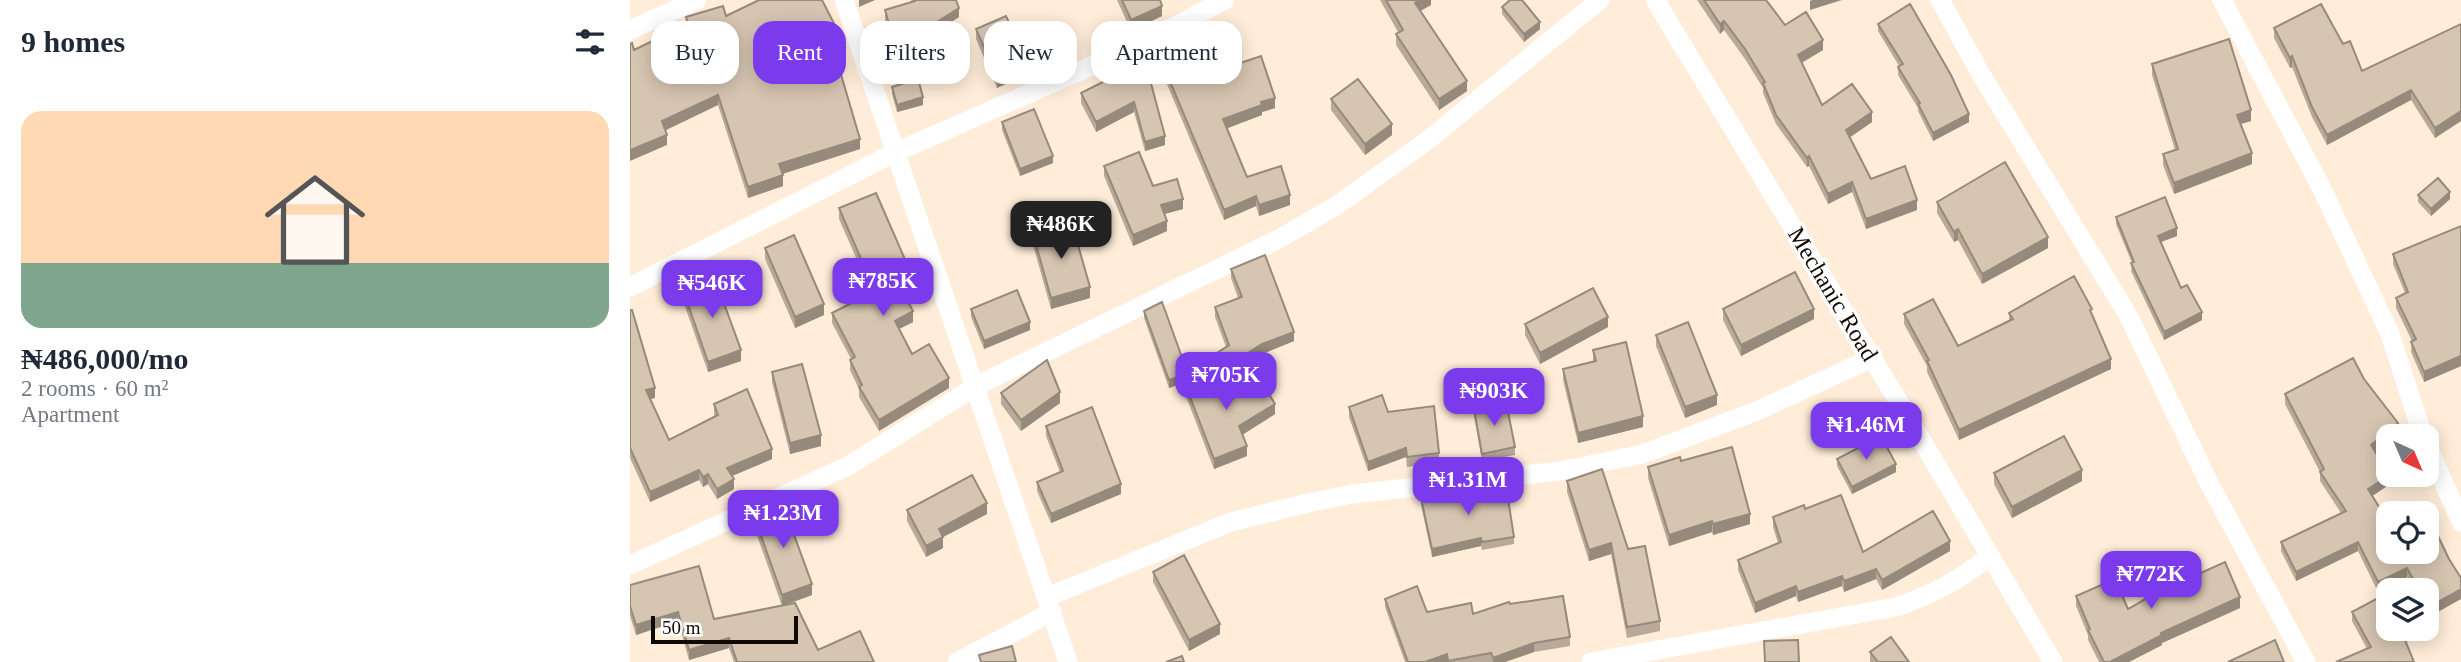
<!DOCTYPE html>
<html lang="en">
<head>
<meta charset="utf-8">
<style>
  body { margin:0; font-family:"Times New Roman",serif; background:#f2f2f3; color:#1f2937; height:100vh; display:flex; flex-direction:column; font-size:26px; white-space:nowrap }
  * { box-sizing:border-box; margin:0 }
  p { font-size:23px; color:#747a83 }
  .icon { flex:none; width:38px; height:38px; fill:none; stroke:currentColor; stroke-width:2; stroke-linecap:round; stroke-linejoin:round }
  .map { position:relative; flex:1; overflow:hidden }
  .side { display:flex; flex-direction:column; background:#fff; width:630px }
  .side>* { flex:none }
  .guide { position:absolute; left:21px; top:21px; width:665px; height:63px; display:flex; gap:14px }
  .needle { width:46px; rotate:136deg }
  .buttons { position:absolute; left:1746px; top:424px; display:grid; gap:14px }
  .buttons a { display:grid; place-items:center; width:63px; height:63px; border-radius:14px; background:#fff; box-shadow:0 4px 18px #0003; font-size:35px }
  .scale { position:absolute; left:21px; bottom:18px; width:147px; box-sizing:border-box; padding-left:7px; border:4px solid #100a05; border-top:0; font-size:19px; line-height:24px; white-space:nowrap; color:#100a05; -webkit-text-stroke:5px #fff; paint-order:stroke }
  .price { position:absolute; translate:-50% -60px; padding:0 16px; border-radius:14px; background:#7c3aed; color:#fff; font-size:23px; line-height:46px; filter:drop-shadow(0 2px 4px #0008) }
  .price::after { content:''; position:absolute; left:50%; top:42px; width:21px; height:16px; margin-left:-10px; background:inherit; clip-path:polygon(0 0,100% 0,50% 100%) }
  .price.active { background:#222; color:#fff }
  ul { padding:0; list-style:none }
  li { display:grid; align-content:center; gap:14px; height:371px; padding:0 21px }
  li+li { border-top:2px solid #e0e1e3 }
  li span { display:grid; place-items:center; height:217px; border-radius:21px; color:#555 }
  li>.icon { margin-inline-start:auto }
  span .icon { width:126px; height:126px; fill:#fffc; stroke-width:1 }
  li b { font-size:30px }
  h2 { display:flex; justify-content:space-between; align-items:center; height:84px; padding:0 21px; font-size:30px }
  .chip { padding:0 24px; border-radius:21px; background:#fff; box-shadow:0 4px 18px #0003; font-size:24px; line-height:63px }
  .chip.active { background:#7c3aed; color:#fff }
  main { display:flex; flex:1; min-height:0 }
  .map>svg:first-child { display:block }
  .lines { fill:none; stroke-linecap:round; stroke-linejoin:round }
  .minor { stroke:#fff; stroke-width:19 }
  .wall { fill:#b8a998 }
  .shaded-wall { fill:#968a7c }
  .building { fill:#d6c5b1; stroke:#968a7c; stroke-width:2 }
  .labels { text-anchor:middle; stroke-width:7; stroke-linejoin:round; paint-order:stroke }
  .street-label { font-size:24px; fill:#100a05; stroke:#fff }
</style>
</head>
<body>
<main>
<section class="side">
<h2>9 homes<svg class="icon" aria-label="filters" viewBox="0 0 24 24"><path d="M4 7h16M4 17h16"/><circle cx="9" cy="7" r="2"/><circle cx="15" cy="17" r="2"/></svg></h2>
<ul>
<li><span style="background:linear-gradient(#ffd9b3 70%,#7fa58c 0)"><svg class="icon" aria-label="home" viewBox="0 0 24 24"><path d="M3 11l9-7 9 7M6 9v11h12V9"/></svg></span><div><b>₦486,000/mo</b><p>2 rooms · 60 m²</p><p>Apartment</p></div></li>
</ul>
</section>
<div class="map">
<svg width="1831" height="662" viewBox="0 0 1831 662">
  <rect width="100%" height="100%" fill="#ffedd9"/>
  <g class="lines">
    <path class="minor" d="M 214,0 L 438,662
      M 1025,0 L 1279,419 L 1423,662
      M 1310,0 L 1352,76 L 1498,315 L 1580,485 L 1676,662
      M 1592,0 L 1691,187 L 1760,334 L 1793,436
      M 0,30 L 67,0
      M 0,287 L 266,152 L 505,47 L 595,0
      M 1797,445 L 1831,522
      M 0,565 L 218,466 L 346,386 L 647,240 L 706,206 L 798,140 L 970,0
      M 417,597 L 601,522 L 682,502 L 723,494 L 930,471 L 1013,454 L 1129,410 L 1242,358
      M 327,662 L 422,612
      M 961,662 L 1266,607 C 1306,593 1326,582 1360,556"/>
  </g>
  <path class="wall" d="M 281,0 L 326,0 L 329,17 L 266,58 L 255,19 L 255,10 L 282,2 Z
    M 487,0 L 530,0 L 532,16 L 501,31 Z
    M 750,0 L 801,0 L 801,5 L 790,11 L 837,91 L 809,110 L 766,45 L 766,34 L 768,32 Z
    M 1067,0 L 1136,0 L 1155,25 L 1193,50 L 1171,63 L 1192,105 L 1242,122 L 1220,137 L 1241,179 L 1287,210 L 1236,229 L 1222,192 L 1198,204 L 1179,166 L 1177,167 L 1146,124 L 1133,93 L 1133,88 L 1115,59 L 1094,30 L 1090,34 Z
    M 872,7 L 910,29 L 894,42 L 872,14 Z
    M 96,16 L 212,50 L 204,54 L 230,149 L 152,174 L 153,186 L 118,198 L 88,105 L 35,130 L 37,145 L 4,50 L 56,25 L 56,17 Z
    M 1248,24 L 1339,122 L 1303,141 L 1288,111 L 1288,108 L 1268,75 L 1268,67 L 1269,66 L 1248,31 Z
    M 1831,24 L 1831,121 L 1805,138 L 1781,100 L 1697,145 L 1682,117 L 1662,67 L 1660,68 L 1644,38 L 1644,28 L 1713,44 L 1732,71 Z
    M 346,29 L 397,74 L 367,88 L 346,39 Z
    M 531,60 L 584,72 L 645,108 L 632,112 L 632,115 L 596,128 L 617,177 L 660,205 L 629,216 L 626,206 L 594,220 L 531,70 Z
    M 1522,64 L 1621,121 L 1611,124 L 1622,164 L 1544,194 L 1533,165 L 1533,154 L 1545,150 L 1522,75 Z
    M 494,67 L 535,145 L 515,151 L 504,112 L 466,132 L 451,103 L 451,93 L 494,72 Z
    M 262,87 L 293,105 L 267,112 L 262,94 Z
    M 701,99 L 762,135 L 735,155 L 701,110 Z
    M 372,122 L 423,163 L 390,176 L 372,130 Z
    M 474,166 L 523,186 L 553,209 L 534,214 L 537,231 L 503,246 L 474,176 Z
    M 1788,195 L 1820,199 L 1801,216 L 1788,202 Z
    M 1307,202 L 1418,248 L 1352,284 L 1328,240 L 1324,242 L 1307,213 Z
    M 209,208 L 277,275 L 267,279 L 283,322 L 269,329 L 282,354 L 319,388 L 249,431 L 229,397 L 229,389 L 220,370 L 220,360 L 221,359 L 202,323 L 202,313 L 241,292 L 209,219 Z
    M 1486,217 L 1547,236 L 1531,242 L 1551,288 L 1572,320 L 1534,340 L 1501,271 L 1502,263 L 1486,224 Z
    M 1831,227 L 1831,366 L 1794,382 L 1781,352 L 1782,341 L 1766,308 L 1766,298 L 1775,293 L 1763,264 L 1763,254 Z
    M 403,234 L 460,298 L 421,309 L 403,245 Z
    M 135,248 L 194,315 L 165,328 L 135,259 Z
    M 601,269 L 664,341 L 632,354 L 596,377 L 587,362 L 587,353 L 596,347 L 585,317 L 585,307 L 608,298 L 601,278 Z
    M 53,290 L 111,361 L 78,372 L 53,301 Z
    M 341,309 L 400,330 L 354,349 L 341,317 Z
    M 1093,309 L 1184,319 L 1111,356 L 1093,320 Z
    M 0,310 L 25,398 L 20,399 L 39,440 L 85,417 L 84,414 L 84,404 L 142,459 L 102,476 L 104,489 L 87,499 L 78,484 L 73,487 L 69,480 L 20,502 L 0,458 Z
    M 514,311 L 558,381 L 539,388 L 514,318 Z
    M 1379,313 L 1462,317 L 1481,369 L 1329,440 L 1297,372 L 1297,366 L 1274,324 L 1274,314 L 1328,346 L 1379,320 Z
    M 895,324 L 978,327 L 910,364 L 895,335 Z
    M 1026,335 L 1087,405 L 1055,418 L 1026,346 Z
    M 963,350 L 1013,427 L 948,443 L 933,380 L 933,369 L 963,361 Z
    M 142,372 L 191,446 L 160,454 L 142,382 Z
    M 1734,379 L 1768,433 L 1759,436 L 1759,440 L 1745,451 L 1760,484 L 1742,496 L 1759,551 L 1800,519 L 1799,617 L 1797,614 L 1797,590 L 1784,590 L 1777,577 L 1748,592 L 1728,551 L 1666,581 L 1651,551 L 1651,542 L 1711,513 L 1690,481 L 1690,472 L 1655,404 L 1655,394 Z
    M 555,384 L 599,401 L 645,414 L 613,434 L 617,456 L 584,469 L 555,394 Z
    M 371,393 L 430,403 L 391,431 L 371,404 Z
    M 719,407 L 758,412 L 809,453 L 809,463 L 777,467 L 776,457 L 738,471 L 719,417 Z
    M 844,409 L 885,447 L 885,455 L 852,461 L 844,416 Z
    M 416,426 L 491,494 L 421,523 L 407,491 L 407,482 L 430,472 L 416,436 Z
    M 1207,459 L 1266,472 L 1222,494 L 1207,466 Z
    M 1051,461 L 1120,524 L 1083,535 L 1082,532 L 1039,546 L 1018,478 L 1018,467 Z
    M 1364,473 L 1452,481 L 1382,518 L 1364,484 Z
    M 937,481 L 998,549 L 1030,621 L 1030,631 L 997,638 L 981,554 L 959,561 L 937,492 Z
    M 824,495 L 884,537 L 884,544 L 852,550 L 851,546 L 802,557 L 791,505 L 791,498 Z
    M 1175,509 L 1233,552 L 1320,551 L 1252,590 L 1246,579 L 1214,592 L 1212,586 L 1168,602 L 1166,596 L 1125,613 L 1108,570 L 1108,560 L 1148,543 L 1143,527 L 1143,517 Z
    M 277,510 L 357,514 L 313,537 L 313,548 L 296,557 L 277,521 Z
    M 124,516 L 182,595 L 152,606 L 124,527 Z
    M 523,572 L 590,634 L 559,651 L 523,582 Z
    M 0,585 L 84,619 L 188,650 L 244,662 L 104,662 L 99,648 L 59,660 L 48,621 L 6,635 L 0,616 Z
    M 1446,596 L 1498,609 L 1610,608 L 1532,643 L 1532,645 L 1499,662 L 1469,662 L 1458,640 L 1458,635 L 1446,606 Z
    M 755,599 L 797,612 L 843,614 L 880,604 L 940,637 L 940,646 L 904,652 L 875,662 L 775,662 L 755,607 Z
    M 1722,612 L 1766,638 L 1737,649 L 1722,621 Z
    M 1240,652 L 1279,662 L 1240,662 Z"/>
  <path class="shaded-wall" d="M 229,0 L 245,0 L 229,7 Z
    M 791,0 L 801,0 L 801,5 L 785,14 L 785,3 Z
    M 1182,0 L 1212,0 L 1180,10 L 1180,1 Z
    M 532,6 L 532,16 L 501,31 L 501,20 Z
    M 329,8 L 329,17 L 266,58 L 266,48 Z
    M 1094,21 L 1094,30 L 1090,34 L 1090,24 Z
    M 910,22 L 910,29 L 894,42 L 894,34 Z
    M 212,39 L 212,50 L 202,55 L 202,44 Z
    M 1193,40 L 1193,50 L 1168,65 L 1168,55 Z
    M 1662,56 L 1662,67 L 1660,68 L 1660,58 Z
    M 397,64 L 397,74 L 367,88 L 367,77 Z
    M 837,81 L 837,91 L 809,110 L 809,99 Z
    M 1781,90 L 1781,100 L 1697,145 L 1697,135 Z
    M 88,95 L 88,105 L 32,132 L 32,121 Z
    M 293,97 L 293,105 L 267,112 L 267,105 Z
    M 645,98 L 645,108 L 632,112 L 632,115 L 593,130 L 593,119 L 631,102 Z
    M 504,102 L 504,112 L 466,132 L 466,122 Z
    M 1621,110 L 1621,121 L 1607,125 L 1607,115 Z
    M 1831,111 L 1831,121 L 1805,138 L 1805,128 Z
    M 1242,112 L 1242,122 L 1216,140 L 1216,130 Z
    M 1339,114 L 1339,122 L 1303,141 L 1303,133 Z
    M 762,124 L 762,135 L 735,155 L 735,144 Z
    M 37,135 L 37,145 L 0,161 L 0,150 Z
    M 535,136 L 535,145 L 515,151 L 515,142 Z
    M 230,139 L 230,149 L 149,175 L 149,164 Z
    M 1622,153 L 1622,164 L 1544,194 L 1544,183 Z
    M 423,156 L 423,163 L 390,176 L 390,169 Z
    M 1179,156 L 1179,166 L 1177,167 L 1177,158 Z
    M 153,175 L 153,186 L 118,198 L 118,187 Z
    M 1222,182 L 1222,192 L 1198,204 L 1198,194 Z
    M 1820,192 L 1820,199 L 1801,216 L 1801,209 Z
    M 660,195 L 660,205 L 629,216 L 629,205 Z
    M 626,196 L 626,206 L 594,220 L 594,210 Z
    M 553,199 L 553,209 L 531,215 L 531,205 Z
    M 1287,200 L 1287,210 L 1236,229 L 1236,219 Z
    M 537,221 L 537,231 L 503,246 L 503,235 Z
    M 1547,228 L 1547,236 L 1528,243 L 1528,236 Z
    M 1328,229 L 1328,240 L 1324,242 L 1324,232 Z
    M 1418,237 L 1418,248 L 1352,284 L 1352,274 Z
    M 277,264 L 277,275 L 262,281 L 262,271 Z
    M 460,287 L 460,298 L 421,309 L 421,298 Z
    M 194,304 L 194,315 L 165,328 L 165,317 Z
    M 1184,309 L 1184,319 L 1111,356 L 1111,345 Z
    M 283,311 L 283,322 L 265,331 L 265,321 Z
    M 1572,312 L 1572,320 L 1534,340 L 1534,332 Z
    M 978,317 L 978,327 L 910,364 L 910,353 Z
    M 400,322 L 400,330 L 354,349 L 354,341 Z
    M 664,332 L 664,341 L 632,354 L 596,377 L 596,367 L 632,344 Z
    M 111,350 L 111,361 L 78,372 L 78,362 Z
    M 1831,356 L 1831,366 L 1794,382 L 1794,372 Z
    M 1481,359 L 1481,369 L 1329,440 L 1329,430 Z
    M 558,374 L 558,381 L 539,388 L 539,380 Z
    M 319,378 L 319,388 L 249,431 L 249,420 Z
    M 25,388 L 25,398 L 16,400 L 16,390 Z
    M 430,392 L 430,403 L 391,431 L 391,420 Z
    M 1087,395 L 1087,405 L 1055,418 L 1055,407 Z
    M 645,404 L 645,414 L 609,437 L 609,426 Z
    M 1013,416 L 1013,427 L 948,443 L 948,433 Z
    M 1768,423 L 1768,433 L 1764,436 L 1759,436 L 1759,440 L 1741,454 L 1741,445 Z
    M 191,435 L 191,446 L 160,454 L 160,443 Z
    M 617,446 L 617,456 L 584,469 L 584,459 Z
    M 776,448 L 776,457 L 738,471 L 738,462 Z
    M 142,449 L 142,459 L 97,478 L 97,468 Z
    M 1266,464 L 1266,472 L 1222,494 L 1222,487 Z
    M 69,470 L 69,480 L 20,502 L 20,492 Z
    M 1452,470 L 1452,481 L 1382,518 L 1382,507 Z
    M 78,474 L 78,484 L 73,487 L 73,477 Z
    M 1760,475 L 1760,484 L 1738,499 L 1738,489 Z
    M 104,479 L 104,489 L 87,499 L 87,489 Z
    M 491,484 L 491,494 L 421,523 L 421,514 Z
    M 357,503 L 357,514 L 313,537 L 313,548 L 296,557 L 296,546 L 309,529 Z
    M 1120,514 L 1120,524 L 1083,535 L 1083,524 Z
    M 1082,521 L 1082,532 L 1039,546 L 1039,535 Z
    M 851,538 L 851,546 L 802,557 L 802,549 Z
    M 1320,541 L 1320,551 L 1252,590 L 1252,580 Z
    M 1728,542 L 1728,551 L 1666,581 L 1666,572 Z
    M 981,543 L 981,554 L 959,561 L 959,550 Z
    M 1777,568 L 1777,577 L 1748,592 L 1748,582 Z
    M 1246,569 L 1246,579 L 1214,592 L 1214,581 Z
    M 1212,576 L 1212,586 L 1168,602 L 1168,592 Z
    M 182,584 L 182,595 L 152,606 L 152,595 Z
    M 1166,586 L 1166,596 L 1125,613 L 1125,603 Z
    M 1831,589 L 1831,599 L 1799,617 L 1799,607 Z
    M 1610,597 L 1610,608 L 1532,643 L 1532,645 L 1499,662 L 1480,662 L 1531,633 Z
    M 48,612 L 48,621 L 6,635 L 6,625 Z
    M 590,624 L 590,634 L 559,651 L 559,640 Z
    M 99,638 L 99,648 L 59,660 L 59,650 Z
    M 904,643 L 904,652 L 875,662 L 863,662 L 863,658 Z
    M 817,654 L 817,662 L 795,662 Z"/>
  <path class="building" d="M 129,0 L 192,0 L 212,39 L 202,44 L 230,139 L 149,164 L 153,175 L 118,187 L 88,95 L 32,121 L 37,135 L 0,150 L 0,44 L 2,43 L 4,50 L 58,24 L 56,17 L 93,6 L 96,16 Z
    M 285,0 L 326,0 L 329,8 L 266,48 L 255,10 L 285,1 Z
    M 492,0 L 530,0 L 532,6 L 501,20 Z
    M 756,0 L 791,0 L 785,3 L 837,81 L 809,99 L 766,34 L 773,30 Z
    M 880,0 L 892,0 L 910,22 L 894,34 L 872,7 Z
    M 1074,0 L 1136,0 L 1155,25 L 1176,12 L 1193,40 L 1168,55 L 1192,105 L 1222,84 L 1242,112 L 1216,130 L 1241,179 L 1275,166 L 1287,200 L 1236,219 L 1222,182 L 1198,194 L 1179,156 L 1177,158 L 1146,115 L 1133,83 L 1135,82 L 1115,49 L 1094,21 L 1090,24 Z
    M 1280,4 L 1321,75 L 1339,114 L 1303,133 L 1288,104 L 1290,103 L 1268,67 L 1273,64 L 1248,24 Z
    M 1691,4 L 1713,44 L 1720,41 L 1732,71 L 1831,24 L 1831,111 L 1805,128 L 1781,90 L 1697,135 L 1682,107 L 1662,56 L 1660,58 L 1644,28 Z
    M 376,16 L 397,64 L 367,77 L 346,29 Z
    M 1599,39 L 1621,110 L 1607,115 L 1622,153 L 1544,183 L 1533,154 L 1548,149 L 1522,64 Z
    M 574,45 L 584,72 L 631,56 L 645,98 L 631,102 L 632,105 L 593,119 L 617,177 L 651,166 L 660,195 L 629,205 L 626,196 L 594,210 L 531,60 Z
    M 515,61 L 535,136 L 515,142 L 504,102 L 466,122 L 451,93 L 495,71 L 494,67 Z
    M 288,79 L 293,97 L 267,105 L 262,87 Z
    M 728,79 L 762,124 L 735,144 L 701,99 Z
    M 404,109 L 423,156 L 390,169 L 372,122 Z
    M 509,152 L 523,186 L 547,179 L 553,199 L 531,205 L 537,221 L 503,235 L 474,166 Z
    M 1375,162 L 1418,237 L 1352,274 L 1328,229 L 1324,232 L 1307,202 Z
    M 1808,178 L 1820,192 L 1801,209 L 1788,195 Z
    M 246,193 L 277,264 L 262,271 L 283,311 L 265,321 L 282,354 L 299,344 L 319,378 L 249,420 L 229,387 L 232,385 L 220,360 L 225,357 L 202,313 L 245,291 L 209,208 Z
    M 1535,197 L 1547,228 L 1528,236 L 1551,288 L 1557,285 L 1572,312 L 1534,332 L 1501,263 L 1504,262 L 1486,217 Z
    M 442,224 L 460,287 L 421,298 L 403,234 Z
    M 1831,226 L 1831,356 L 1794,372 L 1781,342 L 1786,339 L 1766,298 L 1778,292 L 1763,254 Z
    M 164,235 L 194,304 L 165,317 L 135,248 Z
    M 635,255 L 664,332 L 632,344 L 596,367 L 587,353 L 599,345 L 585,307 L 612,297 L 601,269 Z
    M 1165,272 L 1184,309 L 1111,345 L 1093,309 Z
    M 1444,276 L 1462,309 L 1460,310 L 1481,359 L 1329,430 L 1297,361 L 1299,360 L 1274,314 L 1303,299 L 1328,346 L 1383,319 L 1379,313 Z
    M 85,279 L 111,350 L 78,362 L 53,290 Z
    M 963,288 L 978,317 L 910,353 L 895,324 Z
    M 387,290 L 400,322 L 354,341 L 341,309 Z
    M 532,302 L 558,374 L 539,380 L 514,311 Z
    M 0,310 L 2,310 L 25,388 L 16,390 L 39,440 L 88,415 L 84,404 L 117,389 L 142,449 L 97,468 L 104,479 L 87,489 L 78,474 L 73,477 L 69,470 L 20,492 L 0,448 Z
    M 1058,322 L 1087,395 L 1055,407 L 1026,335 Z
    M 996,342 L 1013,416 L 948,433 L 933,369 L 966,361 L 963,350 Z
    M 1723,358 L 1734,379 L 1768,423 L 1741,445 L 1759,474 L 1760,475 L 1738,489 L 1759,523 L 1759,551 L 1797,551 L 1797,520 L 1800,519 L 1819,559 L 1831,578 L 1831,589 L 1799,607 L 1797,604 L 1797,590 L 1789,590 L 1777,568 L 1748,582 L 1728,542 L 1666,572 L 1651,542 L 1716,511 L 1690,472 L 1694,469 L 1655,394 Z
    M 417,360 L 430,392 L 391,420 L 371,393 Z
    M 172,364 L 191,435 L 160,443 L 142,372 Z
    M 587,371 L 599,401 L 631,381 L 645,404 L 609,426 L 617,446 L 584,459 L 555,384 Z
    M 752,395 L 758,412 L 804,406 L 809,453 L 777,457 L 776,448 L 738,462 L 719,407 Z
    M 876,402 L 885,447 L 852,454 L 844,409 Z
    M 462,407 L 491,484 L 421,514 L 407,482 L 433,471 L 416,426 Z
    M 1251,436 L 1266,464 L 1222,487 L 1207,459 Z
    M 1434,436 L 1452,470 L 1382,507 L 1364,473 Z
    M 1102,447 L 1120,514 L 1083,524 L 1082,521 L 1039,535 L 1018,467 L 1050,457 L 1051,461 Z
    M 972,469 L 998,549 L 1015,546 L 1030,621 L 997,627 L 981,543 L 959,550 L 937,481 Z
    M 342,475 L 357,503 L 309,529 L 313,537 L 296,546 L 277,510 Z
    M 876,486 L 884,537 L 852,542 L 851,538 L 802,549 L 791,498 L 823,491 L 824,495 Z
    M 1211,495 L 1233,552 L 1303,511 L 1320,541 L 1252,580 L 1246,569 L 1214,581 L 1212,576 L 1168,592 L 1166,586 L 1125,603 L 1108,560 L 1151,542 L 1143,517 L 1174,505 L 1175,509 Z
    M 153,505 L 182,584 L 152,595 L 124,516 Z
    M 554,555 L 590,624 L 559,640 L 523,572 Z
    M 1595,562 L 1610,597 L 1531,633 L 1532,635 L 1480,662 L 1474,662 L 1458,630 L 1460,629 L 1446,596 L 1485,579 L 1498,609 L 1526,593 Z
    M 69,566 L 84,619 L 165,603 L 188,650 L 230,631 L 244,662 L 107,662 L 99,638 L 59,650 L 48,612 L 6,625 L 0,606 L 0,585 Z
    M 787,586 L 797,612 L 841,603 L 843,614 L 879,602 L 880,604 L 933,596 L 940,637 L 904,643 L 863,658 L 861,653 L 818,661 L 817,654 L 795,662 L 778,662 L 755,599 Z
    M 1746,599 L 1759,625 L 1759,628 L 1761,628 L 1766,638 L 1773,635 L 1784,662 L 1706,662 L 1741,647 L 1722,612 Z
    M 1261,637 L 1279,662 L 1248,662 L 1240,652 Z
    M 1168,640 L 1169,662 L 1135,662 L 1134,641 Z
    M 1645,640 L 1654,662 L 1598,662 Z
    M 382,646 L 386,662 L 351,662 L 349,655 Z
    M 552,656 L 554,662 L 536,662 Z"/>
  <g class="labels">
    <g class="street-label">
      <text transform="translate(1203 294) rotate(59)" y="8">Mechanic Road</text>
    </g>
  </g>
</svg>
<div class="buttons">
<a><svg class="needle" viewBox="-14 -14 28 28"><path d="M0-13l5 13h-10z" fill="#e53935"/><path d="M0 13l5-13h-10z" fill="#747a83"/></svg></a>
<a><svg class="icon" aria-label="locate" viewBox="0 0 24 24"><circle cx="12" cy="12" r="6"/><path d="M12 2v4M12 18v4M2 12h4M18 12h4"/></svg></a>
<a><svg class="icon" aria-label="layers" viewBox="0 0 24 24"><path d="M12 4l9 5-9 5-9-5zM3 14l9 5 9-5"/></svg></a>
</div>
<div class="scale">50 m</div>
<b class="price active" style="left:431px;top:261px">₦486K</b>
<b class="price" style="left:253px;top:318px">₦785K</b>
<b class="price" style="left:82px;top:320px">₦546K</b>
<b class="price" style="left:596px;top:412px">₦705K</b>
<b class="price" style="left:864px;top:428px">₦903K</b>
<b class="price" style="left:1236px;top:462px">₦1.46M</b>
<b class="price" style="left:838px;top:517px">₦1.31M</b>
<b class="price" style="left:153px;top:550px">₦1.23M</b>
<b class="price" style="left:1521px;top:611px">₦772K</b>
<div class="guide">
<a class="chip">Buy</a>
<a class="chip active">Rent</a>
<a class="chip">Filters</a>
<a class="chip">New</a>
<a class="chip">Apartment</a>
</div>
</div>
</main>
</body>
</html>
